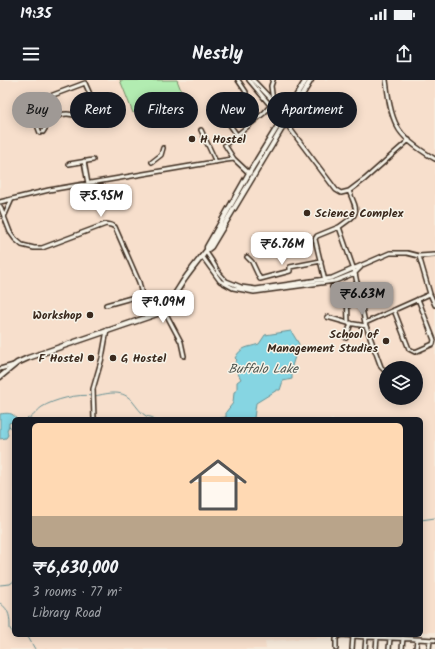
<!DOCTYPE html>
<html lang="en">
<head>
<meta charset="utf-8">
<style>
  body { margin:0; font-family:Kalam,sans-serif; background:#242831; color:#f1f3f6; height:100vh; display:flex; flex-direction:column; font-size:15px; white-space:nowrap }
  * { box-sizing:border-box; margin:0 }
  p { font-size:13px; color:#9ea1a6 }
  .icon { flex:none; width:22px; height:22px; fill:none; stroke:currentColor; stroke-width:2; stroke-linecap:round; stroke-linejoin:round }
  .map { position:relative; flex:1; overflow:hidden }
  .panel { position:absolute; left:12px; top:337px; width:411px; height:220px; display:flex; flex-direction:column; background:#171b24; border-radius:6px; box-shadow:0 2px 10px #0003 }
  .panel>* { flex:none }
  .guide { position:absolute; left:12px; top:12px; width:411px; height:36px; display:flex; gap:8px }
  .tools { position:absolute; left:379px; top:281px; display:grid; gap:8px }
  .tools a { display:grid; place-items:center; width:44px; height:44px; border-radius:50%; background:#171b24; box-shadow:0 2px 10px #0003; font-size:20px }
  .price { position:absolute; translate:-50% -34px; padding:0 9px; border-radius:8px; background:#fff; color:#222; font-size:13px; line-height:26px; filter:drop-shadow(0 1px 2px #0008) }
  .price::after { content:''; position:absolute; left:50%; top:24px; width:12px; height:9px; margin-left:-6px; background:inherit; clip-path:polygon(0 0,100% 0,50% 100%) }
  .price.active { background:#9f9995; color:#111 }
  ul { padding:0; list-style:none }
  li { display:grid; align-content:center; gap:8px; height:212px; padding:0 20px }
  li span { display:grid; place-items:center; height:124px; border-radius:6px; color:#555 }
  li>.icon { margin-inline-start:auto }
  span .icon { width:72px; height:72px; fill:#fffc; stroke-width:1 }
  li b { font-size:17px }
  .pill { padding:0 14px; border-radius:18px; background:#171b24; box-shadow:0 2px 10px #0003; font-size:14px; line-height:36px }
  .pill.active { background:#9f9995; color:#111 }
  .status { display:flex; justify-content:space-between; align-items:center; height:28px; padding:0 20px; background:#171b24; direction:ltr }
  .status svg { height:11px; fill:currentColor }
  header { display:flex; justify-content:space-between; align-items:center; height:52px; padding:0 20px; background:#171b24; font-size:18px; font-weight:800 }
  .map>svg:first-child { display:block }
  .built { fill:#f7dfcc; fill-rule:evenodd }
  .green { fill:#b2ecb1; stroke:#768b68 }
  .water { fill:#86d5e2; stroke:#689194 }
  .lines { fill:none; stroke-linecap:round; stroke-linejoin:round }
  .stream { stroke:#689194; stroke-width:1 }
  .street-casing { stroke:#3b2a1e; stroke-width:6 }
  .secondary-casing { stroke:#3b2a1e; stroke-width:7 }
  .street { stroke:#f7f3e8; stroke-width:3 }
  .secondary { stroke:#f7f3e8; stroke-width:4 }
  .poi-dot { fill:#3b2a1e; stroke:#f7f3e8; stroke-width:1.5 }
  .labels { text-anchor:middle; stroke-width:3; stroke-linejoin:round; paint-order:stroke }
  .poi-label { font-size:12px; font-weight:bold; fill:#3b2a1e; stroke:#f7f3e8; text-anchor:start }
  .water-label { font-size:13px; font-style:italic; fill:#4e554f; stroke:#f7f3e8 }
</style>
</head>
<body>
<div class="status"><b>19:35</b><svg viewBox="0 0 49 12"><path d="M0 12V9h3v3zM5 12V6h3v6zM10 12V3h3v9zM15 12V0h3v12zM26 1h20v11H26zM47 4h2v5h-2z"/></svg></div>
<header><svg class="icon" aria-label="menu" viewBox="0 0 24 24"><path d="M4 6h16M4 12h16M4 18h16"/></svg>Nestly<svg class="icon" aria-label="share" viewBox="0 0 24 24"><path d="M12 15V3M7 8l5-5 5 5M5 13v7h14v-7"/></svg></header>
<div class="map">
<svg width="435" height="569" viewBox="0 0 435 569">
  <rect width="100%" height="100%" fill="#f7eadb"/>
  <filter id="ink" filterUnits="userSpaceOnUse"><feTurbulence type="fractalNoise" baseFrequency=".025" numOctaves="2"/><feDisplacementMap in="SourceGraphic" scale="8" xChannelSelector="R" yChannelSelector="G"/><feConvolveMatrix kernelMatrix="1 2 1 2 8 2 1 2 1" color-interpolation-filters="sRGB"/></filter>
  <g filter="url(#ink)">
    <path class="built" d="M 0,0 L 435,0 L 435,552 L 421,552 L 421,339 L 14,339 L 14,555 L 372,555 L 265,561 L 266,569 L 0,569 ZM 386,288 L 416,288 L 416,318 L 386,318 Z"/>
    <path class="green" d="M 120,0 L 177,0 L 182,13 L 133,33 Z"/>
    <path class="water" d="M 291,251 L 299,264 L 292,286 L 292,299 L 283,301 L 280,310 L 277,310 L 256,323 L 254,338 L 256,339 L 226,339 L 226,332 L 233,323 L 234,312 L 237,310 L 237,302 L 241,299 L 233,285 L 237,280 L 235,278 C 242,266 247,268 259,264 L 265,255 Z
      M 0,334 C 6,333 14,332 16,339 L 14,339 L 14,343 L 12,342 L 9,343 L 9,346 L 7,350 L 8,355 L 6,358 L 0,359 Z"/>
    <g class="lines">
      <path class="stream" d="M 95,316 C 109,313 123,309 133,322 C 137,327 141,333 146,336 C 149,337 153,337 155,339
        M 27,339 C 35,336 36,331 42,327 C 53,320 79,313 92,316
        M 216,339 L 226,337
        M 9,346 L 14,350
        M 421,440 L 435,438
        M 0,505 L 10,504 L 14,501
        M 0,523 C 10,530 10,538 10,549 L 14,554
        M 22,555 L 28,557 L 35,569"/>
      <defs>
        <path id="street" d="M 249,0 L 270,25
          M 253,0 L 273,21
          M 273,0 L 271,6 L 273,21
          M 386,0 C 388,15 390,33 397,46 C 403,59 423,72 435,79
          M 275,22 L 287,32
          M 271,26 L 286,37
          M 285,42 L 336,110 L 341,113 L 349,111 C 359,134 359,133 339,147
          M 201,50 L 216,82
          M 43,52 C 51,38 62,29 79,37
          M 40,53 L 29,24 L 85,3 L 97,30
          M 237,55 L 225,38 L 226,36 L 239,32 L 234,21 L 245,16 L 246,12 L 238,0
          M 234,79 L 225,65 L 264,33 L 271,25
          M 84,81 L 88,104
          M 152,82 L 161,75 L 163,68
          M 69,84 L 93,80
          M 349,111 L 365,99 L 409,60
          M 0,122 L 49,110 L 226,80 L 234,79 L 250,94
          M 0,126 L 10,152 L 15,159 L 22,165 L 34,168 L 42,168 L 106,144 L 111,145 L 115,147 L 139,202 L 147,237
          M 4,137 L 12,119
          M 206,172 L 212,181 L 219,193 L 226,201 L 241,207 L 256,209 L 332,198 L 390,173 L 407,173 L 419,176 L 435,175
          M 202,176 L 220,201 L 233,208 L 254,212 L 335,201 L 355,193 L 361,187
          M 419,176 L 430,214 L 435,225
          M 247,177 L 252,182 L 260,199 L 290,191 L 290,187 L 321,181
          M 325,201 L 315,159 L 317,156 L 339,147 L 355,193 L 365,243
          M 357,202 L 347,212 L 348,243 L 366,246
          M 332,207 L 359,215
          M 106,225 L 142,215
          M 164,230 L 181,262 L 184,276
          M 394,230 L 409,269 L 415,272 L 433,264 L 434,260 L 418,219
          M 327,237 L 348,243
          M 346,258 L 351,243
          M 0,289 L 14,285
          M 386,292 L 381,287 L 365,243 L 430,214
          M 94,339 L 93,309 L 102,278 L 107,250
          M 366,557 L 417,559
          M 336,569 L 336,559 L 338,556 L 342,555 L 366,557 L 365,569
          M 352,569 L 353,556
          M 376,569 L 377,557
          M 389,569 L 390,558
          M 402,569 L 403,558
          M 416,569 L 417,559 L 435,560
          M 429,569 L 430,560"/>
        <path id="secondary" d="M 207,170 L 207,167 L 249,93 L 306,0
          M 0,297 L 17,283 L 28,278 L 157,234 C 169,226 176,212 184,200 C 191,190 199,180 207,170 L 211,167 L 311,0"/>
      </defs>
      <use href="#street" class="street-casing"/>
      <use href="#secondary" class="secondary-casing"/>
      <use href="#street" class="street"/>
      <use href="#secondary" class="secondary"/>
    </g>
  </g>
  <g class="poi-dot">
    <circle cx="192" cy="59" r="4"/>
    <circle cx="307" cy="133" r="4"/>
    <circle cx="90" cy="235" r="4"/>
    <circle cx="386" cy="261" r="4"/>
    <circle cx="91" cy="278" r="4"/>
    <circle cx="113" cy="278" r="4"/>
  </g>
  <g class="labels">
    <g class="poi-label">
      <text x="200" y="63">H Hostel</text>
      <text x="315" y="137">Science Complex</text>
      <text x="82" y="239" text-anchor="end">Workshop</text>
      <text x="378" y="258" text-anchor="end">School of<tspan x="378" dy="14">Management Studies</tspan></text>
      <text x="83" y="282" text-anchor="end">F Hostel</text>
      <text x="121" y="282">G Hostel</text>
    </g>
    <g class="water-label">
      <text x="263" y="293">Buffalo Lake</text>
    </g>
  </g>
</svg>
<div class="tools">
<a><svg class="icon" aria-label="layers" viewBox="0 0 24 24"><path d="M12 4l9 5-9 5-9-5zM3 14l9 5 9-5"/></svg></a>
</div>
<b class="price" style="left:101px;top:138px">₹5.95M</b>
<b class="price" style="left:282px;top:186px">₹6.76M</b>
<b class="price active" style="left:362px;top:236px">₹6.63M</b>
<b class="price" style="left:163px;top:244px">₹9.09M</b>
<div class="guide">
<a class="pill active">Buy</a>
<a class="pill">Rent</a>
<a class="pill">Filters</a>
<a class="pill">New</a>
<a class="pill">Apartment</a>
</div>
<section class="panel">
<ul>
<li><span style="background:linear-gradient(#ffd9b3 75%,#b9a48a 0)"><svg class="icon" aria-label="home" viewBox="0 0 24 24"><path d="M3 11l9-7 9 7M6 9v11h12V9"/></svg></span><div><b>₹6,630,000</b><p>3 rooms · 77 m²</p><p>Library Road</p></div></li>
</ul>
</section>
</div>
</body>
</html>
